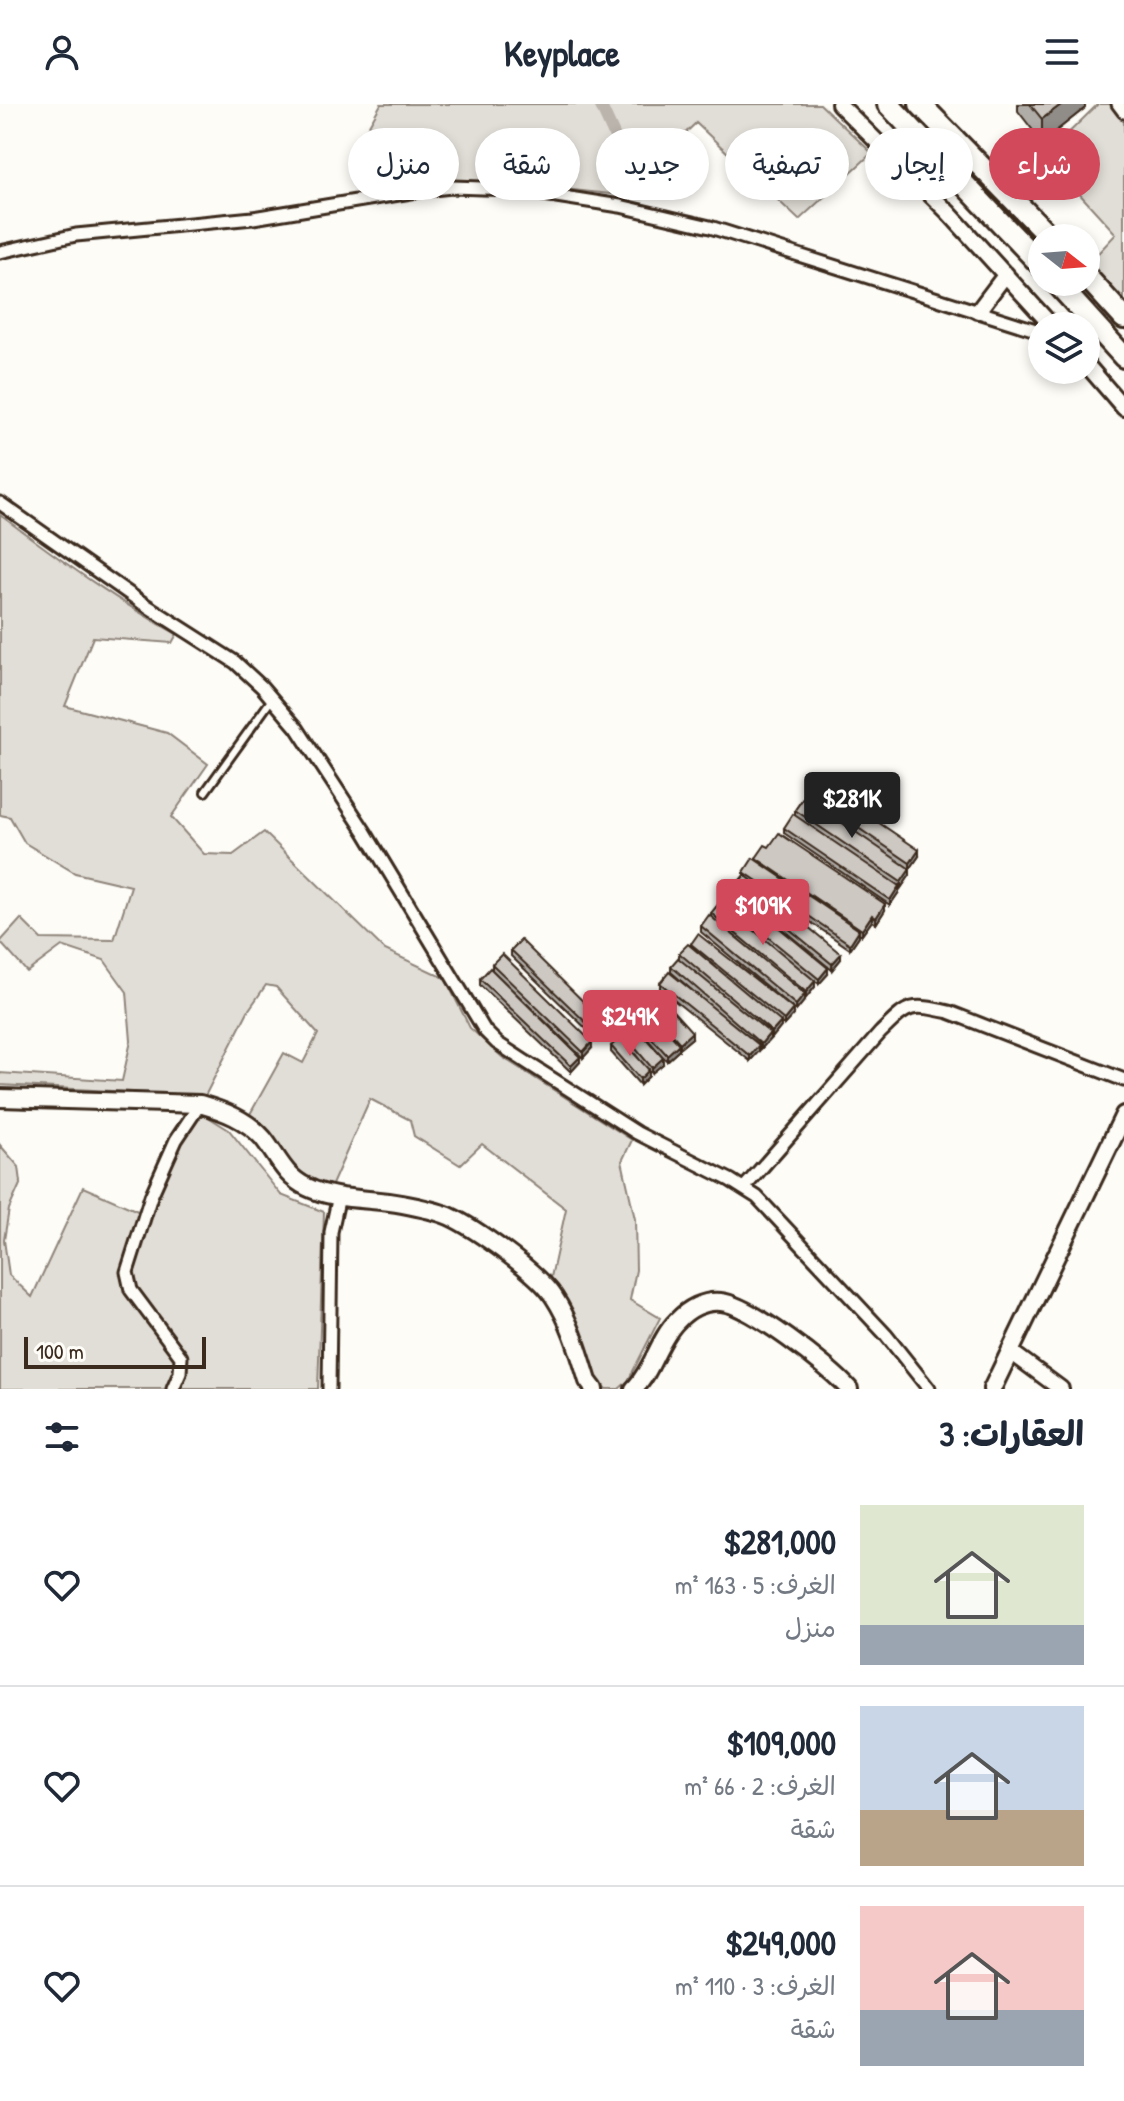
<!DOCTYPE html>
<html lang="ar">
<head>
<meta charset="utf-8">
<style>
  body { margin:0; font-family:"Patrick Hand","Playpen Sans Arabic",sans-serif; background:#f2f2f3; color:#1f2937; direction:rtl; height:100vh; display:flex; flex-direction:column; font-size:30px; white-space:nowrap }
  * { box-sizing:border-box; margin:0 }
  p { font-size:26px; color:#747a83 }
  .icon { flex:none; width:44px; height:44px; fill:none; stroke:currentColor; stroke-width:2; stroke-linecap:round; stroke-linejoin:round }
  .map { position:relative; height:1285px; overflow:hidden; direction:ltr }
  .details { display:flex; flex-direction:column; background:#fff; flex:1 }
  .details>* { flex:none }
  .hud { position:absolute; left:24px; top:24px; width:1076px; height:72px; direction:rtl; display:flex; gap:16px }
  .needle { width:52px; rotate:107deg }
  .controls { position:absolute; left:1028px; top:120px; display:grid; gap:16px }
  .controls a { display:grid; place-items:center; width:72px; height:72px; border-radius:50%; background:#fff; box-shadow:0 4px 12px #0003; font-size:40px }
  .scale { position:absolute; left:24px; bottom:20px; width:182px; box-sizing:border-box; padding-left:8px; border:4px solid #3b2a1e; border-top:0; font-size:22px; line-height:28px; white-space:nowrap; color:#3b2a1e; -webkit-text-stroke:6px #fdfcf7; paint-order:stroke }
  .price { position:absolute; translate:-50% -68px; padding:0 18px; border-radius:8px; background:#d1495b; color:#fff; font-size:26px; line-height:52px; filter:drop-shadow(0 2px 4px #0008) }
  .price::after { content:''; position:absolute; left:50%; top:48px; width:24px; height:18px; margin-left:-12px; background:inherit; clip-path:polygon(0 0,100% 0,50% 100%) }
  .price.on { background:#222; color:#fff }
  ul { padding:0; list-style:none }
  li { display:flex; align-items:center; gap:24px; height:200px; padding:0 40px }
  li+li { border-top:2px solid #e0e1e3 }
  li span { display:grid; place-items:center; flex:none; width:224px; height:160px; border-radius:0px; color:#555 }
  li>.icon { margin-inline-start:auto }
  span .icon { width:96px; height:96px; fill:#fffc; stroke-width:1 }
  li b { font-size:34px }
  h2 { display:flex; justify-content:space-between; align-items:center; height:96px; padding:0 40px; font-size:34px }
  .chip { padding:0 28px; border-radius:36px; background:#fff; box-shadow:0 4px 12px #0003; font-size:28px; line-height:72px }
  .chip.on { background:#d1495b; color:#fff }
  header { display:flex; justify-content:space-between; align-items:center; height:104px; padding:0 40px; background:#fff; font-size:36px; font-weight:800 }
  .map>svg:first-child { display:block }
  .green { fill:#e1ded7; stroke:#8e847a; stroke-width:2 }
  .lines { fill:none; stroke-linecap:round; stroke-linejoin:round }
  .canal { stroke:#bbb4ad; stroke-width:12 }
  .service-casing { stroke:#3b2a1e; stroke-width:12 }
  .minor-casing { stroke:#3b2a1e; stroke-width:17 }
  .tertiary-casing { stroke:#3b2a1e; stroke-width:20 }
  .secondary-casing { stroke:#3b2a1e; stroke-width:22 }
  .motorway-casing { stroke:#3b2a1e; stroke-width:26 }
  .service { stroke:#fdfcf7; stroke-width:6 }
  .minor { stroke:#fdfcf7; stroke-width:11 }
  .tertiary { stroke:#fdfcf7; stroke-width:14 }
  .secondary { stroke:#fdfcf7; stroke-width:16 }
  .motorway { stroke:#fdfcf7; stroke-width:20 }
  .wall { fill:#b0aca7; stroke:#3b2a1e; stroke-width:2 }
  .shaded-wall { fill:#908c88; stroke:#3b2a1e; stroke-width:2 }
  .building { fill:#cdc8c2; stroke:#3b2a1e; stroke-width:2 }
</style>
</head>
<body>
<header><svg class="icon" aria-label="menu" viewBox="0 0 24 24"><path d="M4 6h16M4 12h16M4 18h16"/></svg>Keyplace<svg class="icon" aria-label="person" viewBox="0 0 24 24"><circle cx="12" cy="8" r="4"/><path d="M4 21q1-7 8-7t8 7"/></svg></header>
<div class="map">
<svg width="1124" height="1285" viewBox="0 0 1124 1285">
  <rect width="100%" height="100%" fill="#fdfcf7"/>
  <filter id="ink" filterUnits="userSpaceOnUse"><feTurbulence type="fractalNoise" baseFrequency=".0125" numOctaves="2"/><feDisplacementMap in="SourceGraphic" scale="16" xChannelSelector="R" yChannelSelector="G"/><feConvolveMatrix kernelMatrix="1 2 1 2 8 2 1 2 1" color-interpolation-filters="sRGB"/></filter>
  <g filter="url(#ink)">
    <path class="green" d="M 381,0 L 820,0 L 872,49 L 799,116 L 696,19 L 620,91 L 487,77 L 361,84 L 359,39 Z
      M 1098,0 L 1114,0 L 1124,11 L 1124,202 L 1086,162 L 1116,130 L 1045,52 Z
      M 0,411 C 57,453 114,496 177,530 L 172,539 L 93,533 L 65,602 L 167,629 L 208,660 L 171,713 L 204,750 L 233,751 L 264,728 L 385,846 L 445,874 L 470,924 L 502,953 L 632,1036 L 622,1057 L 635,1115 L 636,1166 L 630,1196 L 660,1214 L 628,1277 L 619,1285 L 606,1285 L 593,1272 L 550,1178 L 566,1105 L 482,1040 L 460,1061 L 414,1032 L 410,1016 L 370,995 L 331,1083 L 302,1074 L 249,1012 L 284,949 L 303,959 L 318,930 L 276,883 L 266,881 L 248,907 L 205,992 L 0,981 L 0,969 L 122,977 L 131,937 L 127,888 L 104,856 L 62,842 L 27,868 L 0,838 L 21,815 L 41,835 L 114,836 L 131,782 L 75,769 L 25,739 L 10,713 L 0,711 Z
      M 200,1008 L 229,1026 L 281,1091 L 324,1108 L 318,1285 L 0,1285 L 0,1041 L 19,1063 L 21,1078 L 9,1105 L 4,1136 L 9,1171 L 32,1193 L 83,1083 L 140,1108 L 149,1109 L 181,1035 Z"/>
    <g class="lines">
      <path class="canal" d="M 600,0 L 641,90"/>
      <defs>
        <path id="service" d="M 205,688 L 272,595"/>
        <path id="minor" d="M 1118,0 L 1124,8
          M 0,148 L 76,131 L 253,114 L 423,86 L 452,83 L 512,85 L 620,102 L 710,123 L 1042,228
          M 0,399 L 141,498 L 235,558 L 262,583 L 297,624 L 365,728 L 485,927 L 497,939 L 523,956 L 637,1029 L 730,1076 L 757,1093 L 886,1231 L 929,1285
          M 744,1084 L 880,929 C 909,901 908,899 949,908 L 1124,976
          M 173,1285 L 180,1269 L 181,1253 L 131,1186 L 127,1168 L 151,1092 L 176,1036 L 200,1000
          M 329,1285 L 331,1128 L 339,1092"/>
        <path id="tertiary" d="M 839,0 L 948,108 L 1052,222
          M 978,207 L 1006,170
          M 1086,260 L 1124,304
          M 1011,1248 L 1061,1285"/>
        <path id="secondary" d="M 0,994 L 200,1000 C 224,1007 246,1015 263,1034 C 278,1053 284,1072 307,1083 C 335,1097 372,1094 402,1100 C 418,1103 434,1106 449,1112 C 475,1124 539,1169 554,1193 C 571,1219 579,1248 588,1277 L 594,1285
          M 634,1285 C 653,1266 658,1236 677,1217 C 688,1205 704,1196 721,1198 C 748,1200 830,1263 849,1285
          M 992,1285 L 1124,1011"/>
        <path id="motorway" d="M 888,0 L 1042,162
          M 920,0 L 1051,134
          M 1086,172 L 1124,214
          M 1056,178 L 1124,253"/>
      </defs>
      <use href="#service" class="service-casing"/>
      <use href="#minor" class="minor-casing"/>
      <use href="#tertiary" class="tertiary-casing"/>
      <use href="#secondary" class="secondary-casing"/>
      <use href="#motorway" class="motorway-casing"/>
      <use href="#service" class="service"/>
      <use href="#minor" class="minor"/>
      <use href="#tertiary" class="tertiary"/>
      <use href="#secondary" class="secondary"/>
      <use href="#motorway" class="motorway"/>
    </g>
    <path class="wall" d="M 1018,0 L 1085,0 L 1085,4 L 1042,38 L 1018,7 Z
      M 804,687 L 919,752 L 910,765 L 910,771 L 901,784 L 899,782 L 899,788 L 890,801 L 784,729 L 784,724 L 795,712 L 795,706 L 804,693 Z
      M 756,754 L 885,806 L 876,820 L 872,817 L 862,831 L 859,829 L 859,832 L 850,845 L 768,789 L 841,855 L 832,866 L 736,787 L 736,781 L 744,771 L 744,768 L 756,756 Z
      M 723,796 L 828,870 L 819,880 L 815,877 L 815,883 L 806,894 L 805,893 L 805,896 L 796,907 L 701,828 L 701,822 L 711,812 L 711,809 L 723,801 Z
      M 691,840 L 793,911 L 784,921 L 781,919 L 781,923 L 772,934 L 770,932 L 770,935 L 761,945 L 759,944 L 759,947 L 750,957 L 660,885 L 660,879 L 702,895 L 671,868 L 671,862 L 679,855 L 679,849 L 691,843 Z
      M 511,846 L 607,926 L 598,936 L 511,852 Z
      M 492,860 L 592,944 L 583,954 L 492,866 Z
      M 480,875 L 580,958 L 571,968 L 480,881 Z
      M 642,897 L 692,934 L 680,944 L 679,943 L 679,946 L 667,957 L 629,915 L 629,909 L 642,899 Z
      M 620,926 L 663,960 L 652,969 L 649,967 L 649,972 L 640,981 L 611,948 L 611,942 L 639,955 L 620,932 Z"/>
    <path class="shaded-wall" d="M 1062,0 L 1085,0 L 1085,4 L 1042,38 L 1042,15 Z
      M 919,746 L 919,752 L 910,765 L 910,759 Z
      M 910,765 L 910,771 L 901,784 L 901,778 Z
      M 899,782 L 899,788 L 890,801 L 890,796 Z
      M 885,800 L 885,806 L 876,820 L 876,814 Z
      M 872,811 L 872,817 L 862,831 L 862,826 Z
      M 859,826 L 859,832 L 850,845 L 850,840 Z
      M 841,850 L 841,855 L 832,866 L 832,860 Z
      M 828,864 L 828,870 L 819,880 L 819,875 Z
      M 815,877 L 815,883 L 806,894 L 806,888 Z
      M 805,890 L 805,896 L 796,907 L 796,901 Z
      M 793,905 L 793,911 L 784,921 L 784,916 Z
      M 781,918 L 781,923 L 772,934 L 772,928 Z
      M 607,921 L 607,926 L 598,936 L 598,930 Z
      M 692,928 L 692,934 L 680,944 L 680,939 Z
      M 770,929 L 770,935 L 761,945 L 761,940 Z
      M 592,938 L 592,944 L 583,954 L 583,948 Z
      M 679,940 L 679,946 L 667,957 L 667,951 Z
      M 759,941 L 759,947 L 750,957 L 750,952 Z
      M 580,953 L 580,958 L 571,968 L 571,962 Z
      M 663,954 L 663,960 L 652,969 L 652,964 Z
      M 649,966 L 649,972 L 640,981 L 640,975 Z"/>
    <path class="building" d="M 1030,0 L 1062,0 L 1042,15 Z
      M 813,674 L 919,746 L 910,759 L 804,687 Z
      M 804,693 L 910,765 L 901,778 L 795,706 Z
      M 793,710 L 899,782 L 890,796 L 784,724 Z
      M 779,729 L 885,800 L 876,814 L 872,811 L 862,826 L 756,754 L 765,741 L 769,743 Z
      M 753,754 L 859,826 L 850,840 L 744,768 Z
      M 745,771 L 841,850 L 832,860 L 736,781 Z
      M 732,785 L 828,864 L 819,875 L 723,796 Z
      M 720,798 L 815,877 L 806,888 L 711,809 Z
      M 709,811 L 805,890 L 796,901 L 701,822 Z
      M 698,830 L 793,905 L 784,916 L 691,840 Z
      M 521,836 L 607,921 L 598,930 L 511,846 Z
      M 688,840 L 781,918 L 772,928 L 679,849 Z
      M 502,850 L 592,938 L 583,948 L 492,860 Z
      M 678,854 L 770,929 L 761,940 L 671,862 Z
      M 490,864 L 580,953 L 571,962 L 480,875 Z
      M 669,868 L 759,941 L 750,952 L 660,879 Z
      M 654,886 L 692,928 L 680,939 L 642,897 Z
      M 641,898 L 679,940 L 667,951 L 629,909 Z
      M 631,917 L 663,954 L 652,964 L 620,926 Z
      M 620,934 L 649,966 L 640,975 L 611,942 Z"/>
  </g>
</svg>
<div class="controls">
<a><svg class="needle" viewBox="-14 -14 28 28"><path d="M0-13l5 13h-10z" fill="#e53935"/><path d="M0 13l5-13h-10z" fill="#747a83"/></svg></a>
<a><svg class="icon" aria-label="layers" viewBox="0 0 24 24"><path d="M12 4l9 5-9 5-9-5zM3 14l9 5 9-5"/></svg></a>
</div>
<div class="scale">100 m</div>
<b class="price on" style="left:852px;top:736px">$281K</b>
<b class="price" style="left:763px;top:843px">$109K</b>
<b class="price" style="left:630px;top:954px">$249K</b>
<div class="hud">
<a class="chip on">شراء</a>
<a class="chip">إيجار</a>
<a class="chip">تصفية</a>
<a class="chip">جديد</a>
<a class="chip">شقة</a>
<a class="chip">منزل</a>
</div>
</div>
<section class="details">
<h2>العقارات: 3<svg class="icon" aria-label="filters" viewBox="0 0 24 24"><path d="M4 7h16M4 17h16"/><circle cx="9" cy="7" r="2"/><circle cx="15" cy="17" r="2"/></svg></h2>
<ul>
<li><span style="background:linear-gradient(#dfe7d0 75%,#9aa5b1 0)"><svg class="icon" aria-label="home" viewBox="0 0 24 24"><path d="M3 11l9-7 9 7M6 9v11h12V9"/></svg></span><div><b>$281,000</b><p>الغرف: 5 · 163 m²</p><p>منزل</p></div><svg class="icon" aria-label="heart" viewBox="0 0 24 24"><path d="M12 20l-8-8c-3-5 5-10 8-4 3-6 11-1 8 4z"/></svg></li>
<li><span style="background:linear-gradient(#c9d6e8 65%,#b9a48a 0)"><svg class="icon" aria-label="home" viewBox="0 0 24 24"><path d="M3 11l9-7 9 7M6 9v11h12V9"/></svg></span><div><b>$109,000</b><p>الغرف: 2 · 66 m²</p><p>شقة</p></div><svg class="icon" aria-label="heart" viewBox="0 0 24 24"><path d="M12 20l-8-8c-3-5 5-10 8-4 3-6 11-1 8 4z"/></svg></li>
<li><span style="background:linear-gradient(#f6c9c9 65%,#9aa5b1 0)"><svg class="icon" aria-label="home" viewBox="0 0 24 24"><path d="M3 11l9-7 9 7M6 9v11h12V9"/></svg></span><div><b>$249,000</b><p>الغرف: 3 · 110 m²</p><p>شقة</p></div><svg class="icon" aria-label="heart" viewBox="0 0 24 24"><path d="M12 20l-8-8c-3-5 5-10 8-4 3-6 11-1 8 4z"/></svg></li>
</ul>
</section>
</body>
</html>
